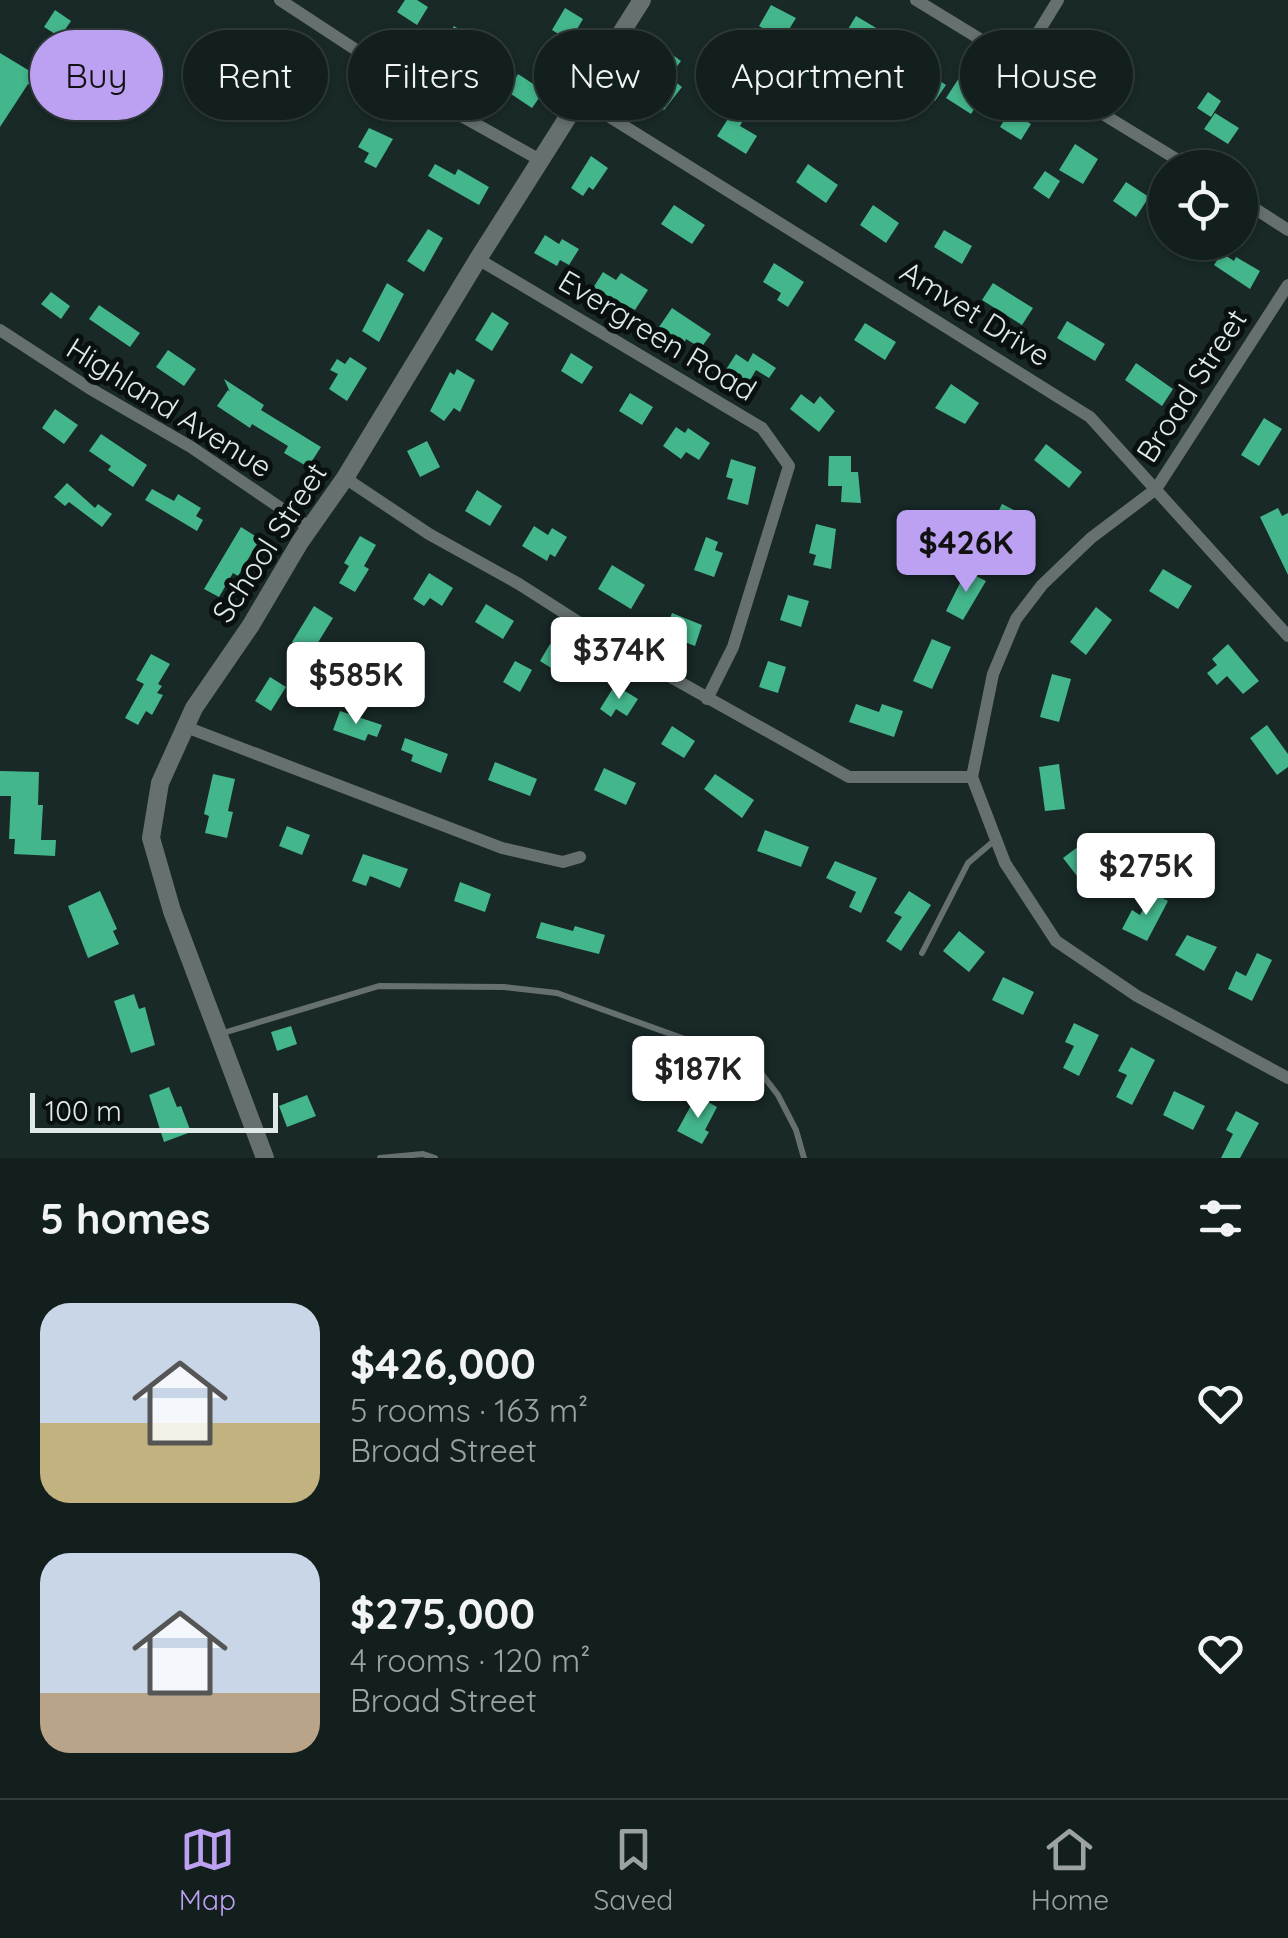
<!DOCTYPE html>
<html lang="en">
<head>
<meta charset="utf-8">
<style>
  body { margin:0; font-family:Quicksand,sans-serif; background:#1f2c2a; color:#f1f3f6; height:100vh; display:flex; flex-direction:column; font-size:38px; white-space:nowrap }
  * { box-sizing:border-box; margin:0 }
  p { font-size:32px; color:#9ca2a4 }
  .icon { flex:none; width:55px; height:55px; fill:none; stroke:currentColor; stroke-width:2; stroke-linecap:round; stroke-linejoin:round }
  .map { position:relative; height:1158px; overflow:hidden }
  .details { display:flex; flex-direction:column; background:#121f1d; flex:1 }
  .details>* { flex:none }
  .guide { position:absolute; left:30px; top:30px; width:1230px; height:90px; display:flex; gap:20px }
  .buttons { position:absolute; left:1148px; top:150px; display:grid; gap:20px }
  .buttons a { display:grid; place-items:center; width:110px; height:110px; border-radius:50%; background:#121f1d; box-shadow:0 2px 8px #0004,0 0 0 2px #313d3b; font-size:50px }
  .scale { position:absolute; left:30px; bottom:25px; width:248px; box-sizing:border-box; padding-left:10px; border:5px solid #dfe9e8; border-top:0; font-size:28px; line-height:35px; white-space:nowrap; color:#dfe9e8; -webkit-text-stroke:8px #09100f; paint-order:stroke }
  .price { position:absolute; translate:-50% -85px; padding:0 22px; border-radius:10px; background:#fff; color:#222; font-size:32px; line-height:65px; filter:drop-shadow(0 2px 5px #0008) }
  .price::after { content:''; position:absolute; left:50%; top:60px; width:30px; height:22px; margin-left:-15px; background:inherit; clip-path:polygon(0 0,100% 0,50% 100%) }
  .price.active { background:#bca0f2; color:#111 }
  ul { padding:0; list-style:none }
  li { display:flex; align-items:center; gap:30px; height:250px; padding:0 40px }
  li span { display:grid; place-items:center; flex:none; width:280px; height:200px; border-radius:30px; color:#555 }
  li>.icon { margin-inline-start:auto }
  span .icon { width:120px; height:120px; fill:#fffc; stroke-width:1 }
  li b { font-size:42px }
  h2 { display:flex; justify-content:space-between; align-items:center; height:120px; padding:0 40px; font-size:42px }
  .chip { padding:0 35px; border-radius:45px; background:#121f1d; box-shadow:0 2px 8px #0004,0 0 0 2px #313d3b; font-size:35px; line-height:90px }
  .chip.active { background:#bca0f2; color:#111 }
  .dock { display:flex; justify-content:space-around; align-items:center; height:140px; border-top:2px solid #313d3b; background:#121f1d; font-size:28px; color:#9ca2a4 }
  .dock a { display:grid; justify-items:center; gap:5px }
  .dock .active { color:#bca0f2 }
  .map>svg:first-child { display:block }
  .building { fill:#44b68c }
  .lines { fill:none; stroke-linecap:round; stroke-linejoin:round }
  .service { stroke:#677071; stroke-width:6 }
  .minor { stroke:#677071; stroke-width:12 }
  .tertiary { stroke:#677071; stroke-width:18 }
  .labels { text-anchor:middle; stroke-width:10; stroke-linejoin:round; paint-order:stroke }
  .street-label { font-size:30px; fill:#dfe9e8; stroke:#09100f }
</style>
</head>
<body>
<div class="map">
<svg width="1288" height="1158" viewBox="0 0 1288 1158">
  <rect width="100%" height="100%" fill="#182927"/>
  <path class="building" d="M 405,0 L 417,0 L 428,7 L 417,25 L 397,12 Z
    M 771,5 L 796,18 L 788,31 L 783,28 L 778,37 L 759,26 Z
    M 565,8 L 583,19 L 570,41 L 552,30 Z
    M 55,10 L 71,21 L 60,37 L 44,27 Z
    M 856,16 L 883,32 L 879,39 L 890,45 L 878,66 L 867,60 L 870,55 L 856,47 L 858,42 L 845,34 Z
    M 454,26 L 515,65 L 505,80 L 459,51 L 462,46 L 447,37 Z
    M 1097,31 L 1122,46 L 1115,58 L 1110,55 L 1105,62 L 1083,48 Z
    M 213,36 L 253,60 L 243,76 L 203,53 Z
    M 661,46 L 681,61 L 669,77 L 682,87 L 664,110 L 652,103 L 658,94 L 637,79 Z
    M 0,53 L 38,76 L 43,68 L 66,82 L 54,100 L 28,84 L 0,127 Z
    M 518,74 L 544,91 L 532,108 L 508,92 Z
    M 931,75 L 946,85 L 935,101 L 920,92 Z
    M 294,78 L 321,94 L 310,112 L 299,105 L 296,111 L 280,101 Z
    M 959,78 L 984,94 L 971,114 L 946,98 Z
    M 1208,92 L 1221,101 L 1211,117 L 1197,108 Z
    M 735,108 L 746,115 L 740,126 L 757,136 L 746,154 L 717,136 Z
    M 1010,111 L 1031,124 L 1021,140 L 1000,127 Z
    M 1215,113 L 1239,128 L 1228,144 L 1204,129 Z
    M 369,128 L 393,139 L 376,168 L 364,162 L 369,153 L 358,147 Z
    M 1075,144 L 1098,159 L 1083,184 L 1059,170 Z
    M 591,156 L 608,168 L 593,190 L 589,187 L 583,196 L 571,188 Z
    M 435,164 L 455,175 L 458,169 L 489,187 L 479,205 L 428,176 Z
    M 808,164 L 838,185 L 826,203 L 796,182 Z
    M 1045,171 L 1060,181 L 1049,199 L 1033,188 Z
    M 1126,182 L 1149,197 L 1136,217 L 1113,201 Z
    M 674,205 L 705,225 L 692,244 L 661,224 Z
    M 873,205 L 899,223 L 886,243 L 860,225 Z
    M 428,229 L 443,238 L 424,272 L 407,261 Z
    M 944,230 L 972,246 L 962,264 L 934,247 Z
    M 545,235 L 559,244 L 562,239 L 579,249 L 569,265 L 560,260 L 557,266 L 534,253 Z
    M 1222,253 L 1234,261 L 1236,257 L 1260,271 L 1250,289 L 1214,265 Z
    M 774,263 L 804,282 L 788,307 L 777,300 L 781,293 L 763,282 Z
    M 603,272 L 616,280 L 621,273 L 648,290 L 635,310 L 593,288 Z
    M 387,283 L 404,294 L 379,342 L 362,331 Z
    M 993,283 L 1033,308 L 1022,325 L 982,300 Z
    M 51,292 L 70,306 L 61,319 L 41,304 Z
    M 99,305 L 140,333 L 130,347 L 89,319 Z
    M 672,308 L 711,334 L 701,348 L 686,339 L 684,343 L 659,327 Z
    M 492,312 L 509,323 L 492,351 L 475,340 Z
    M 1067,321 L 1105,344 L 1095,361 L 1057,338 Z
    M 865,323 L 896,342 L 885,360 L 854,340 Z
    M 168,350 L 196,369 L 184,386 L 156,367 Z
    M 571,353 L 593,367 L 582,384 L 561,371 Z
    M 753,353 L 776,368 L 769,378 L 756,370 L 747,385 L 725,371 L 736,354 L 748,362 Z
    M 350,357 L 367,368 L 347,401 L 329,389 L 338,374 L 330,370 L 337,359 L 345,364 Z
    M 1136,363 L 1173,389 L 1162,406 L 1125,380 Z
    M 457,369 L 475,380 L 460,412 L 454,408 L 444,421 L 430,411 L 450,372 L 454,375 Z
    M 224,379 L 264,405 L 261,410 L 321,447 L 308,467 L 284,453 L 288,446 L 252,424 L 250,428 L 217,406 L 228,390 L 230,392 Z
    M 951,384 L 979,403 L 965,424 L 935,408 Z
    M 630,393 L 653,407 L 642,425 L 619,411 Z
    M 801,394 L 814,404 L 820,396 L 835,411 L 819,432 L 790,409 Z
    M 55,409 L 78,425 L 64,444 L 42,428 Z
    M 1264,418 L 1282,429 L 1259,466 L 1241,455 Z
    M 676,427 L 685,433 L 688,428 L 710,443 L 699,460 L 686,452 L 681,459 L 663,446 Z
    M 101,434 L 147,465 L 133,487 L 108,470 L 111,466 L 89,451 Z
    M 427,441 L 440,467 L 420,477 L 407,451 Z
    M 1046,444 L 1082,472 L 1069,488 L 1034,460 Z
    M 829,456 L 851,456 L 851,472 L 858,472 L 861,503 L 841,502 L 842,486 L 828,486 Z
    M 731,459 L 756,467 L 748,505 L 727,499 L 733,479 L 726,477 Z
    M 67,483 L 95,508 L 98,504 L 112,514 L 102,527 L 69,502 L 65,506 L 54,497 Z
    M 152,489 L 174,501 L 178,494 L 201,508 L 196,516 L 203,520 L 197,531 L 145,500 Z
    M 477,490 L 502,506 L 490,526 L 465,511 Z
    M 1002,504 L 1020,513 L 1000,553 L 982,544 Z
    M 1278,508 L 1282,516 L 1288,513 L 1288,575 L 1260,517 Z
    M 816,524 L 836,529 L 831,569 L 813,565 L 816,555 L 809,553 Z
    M 534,526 L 548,535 L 552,528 L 567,537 L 555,557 L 550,554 L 547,561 L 522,546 Z
    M 241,527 L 260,539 L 238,576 L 233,573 L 219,597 L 204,589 Z
    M 360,536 L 376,545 L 364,566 L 369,569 L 355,592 L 339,583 L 349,566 L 344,563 Z
    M 706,537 L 718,542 L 715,550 L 723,553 L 714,577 L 694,570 Z
    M 612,565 L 645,585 L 631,609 L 598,589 Z
    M 1163,569 L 1192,586 L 1178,609 L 1149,591 Z
    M 966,571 L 986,581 L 963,620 L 946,611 Z
    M 429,573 L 453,588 L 442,606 L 430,598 L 424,606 L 413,599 Z
    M 788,595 L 809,601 L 801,627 L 780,620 Z
    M 486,604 L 514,621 L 503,639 L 475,622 Z
    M 314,606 L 333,618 L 311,654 L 292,642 Z
    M 1096,607 L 1112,620 L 1086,655 L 1070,642 Z
    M 672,613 L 702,625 L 695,646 L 664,634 Z
    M 932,639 L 951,647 L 932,689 L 913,681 Z
    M 550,644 L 578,661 L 567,678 L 540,661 Z
    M 1228,644 L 1259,681 L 1243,694 L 1227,676 L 1217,685 L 1207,673 L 1217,665 L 1212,659 Z
    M 151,654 L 170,664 L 158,684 L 162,686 L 157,693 L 163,695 L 152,715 L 146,711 L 138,725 L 125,718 L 144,684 L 136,680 Z
    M 515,661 L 532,670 L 520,692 L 503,682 Z
    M 768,661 L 786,667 L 778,693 L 759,687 Z
    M 1052,674 L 1071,679 L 1059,722 L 1040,717 Z
    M 270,677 L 286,687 L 271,711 L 255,701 Z
    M 615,685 L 638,699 L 627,716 L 616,709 L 611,717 L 600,709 Z
    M 856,704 L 879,712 L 882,704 L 903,711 L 894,737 L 849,722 Z
    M 340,711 L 382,725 L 377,737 L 368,734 L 365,741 L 333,730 Z
    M 1267,725 L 1288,754 L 1288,767 L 1277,775 L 1250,738 Z
    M 672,726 L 695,741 L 684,758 L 661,744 Z
    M 405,738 L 448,754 L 441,773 L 411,761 L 413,755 L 401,750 Z
    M 495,762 L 537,779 L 530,796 L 488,780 Z
    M 1059,764 L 1065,809 L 1045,811 L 1039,767 Z
    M 604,768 L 636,783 L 626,805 L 594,790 Z
    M 0,771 L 39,772 L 38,805 L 43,805 L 41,840 L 56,840 L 55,856 L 14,854 L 15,839 L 9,839 L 11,796 L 0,796 Z
    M 213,774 L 235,779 L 228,811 L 233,812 L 227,838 L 205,833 L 209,816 L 204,814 Z
    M 715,774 L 754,800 L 742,818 L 704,789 Z
    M 287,826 L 310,835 L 302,855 L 279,846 Z
    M 765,830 L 809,847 L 801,867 L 757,851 Z
    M 1079,846 L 1107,882 L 1091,894 L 1063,858 Z
    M 363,854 L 408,869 L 400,888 L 370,876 L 366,886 L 352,881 Z
    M 835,861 L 877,878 L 861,913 L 849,907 L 856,892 L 826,878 Z
    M 460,882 L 491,894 L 485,912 L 454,901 Z
    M 100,891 L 117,929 L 113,931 L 119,944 L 88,958 L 68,906 Z
    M 909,891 L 931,905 L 901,951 L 886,941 L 902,917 L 894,913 Z
    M 1152,892 L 1168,901 L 1147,941 L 1122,929 L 1132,910 L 1140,915 Z
    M 541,922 L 573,931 L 575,926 L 605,935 L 599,954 L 536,938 Z
    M 959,931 L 985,952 L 969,972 L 943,951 Z
    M 1187,935 L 1217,947 L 1204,971 L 1175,955 Z
    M 1257,953 L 1272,960 L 1252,1001 L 1228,989 L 1236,971 L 1246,976 Z
    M 1003,977 L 1034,992 L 1023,1015 L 992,1000 Z
    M 134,994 L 139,1009 L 145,1007 L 155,1045 L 131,1053 L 114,1001 Z
    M 1074,1023 L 1099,1035 L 1079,1076 L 1063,1068 L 1074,1046 L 1065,1042 Z
    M 291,1026 L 297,1044 L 277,1051 L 271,1032 Z
    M 1131,1047 L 1155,1060 L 1132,1105 L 1116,1097 L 1127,1075 L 1118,1071 Z
    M 169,1087 L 177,1107 L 181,1106 L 191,1132 L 164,1142 L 149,1095 Z
    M 1174,1091 L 1205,1106 L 1193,1130 L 1163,1115 Z
    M 307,1095 L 316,1116 L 287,1127 L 279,1106 Z
    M 703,1099 L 717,1107 L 705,1130 L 709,1132 L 702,1144 L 677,1131 L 694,1100 L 700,1103 Z
    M 1236,1111 L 1259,1123 L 1240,1158 L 1221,1158 L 1233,1134 L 1226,1130 Z"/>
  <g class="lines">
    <path class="service" d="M 922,953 L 968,863 L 995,840
      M 223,1033 L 379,986 L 504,987 L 557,993 L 754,1064 L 778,1095 L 796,1130 L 804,1158
      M 380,1158 L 423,1154 L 435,1158"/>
    <path class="minor" d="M 280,0 L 431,99 L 542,161
      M 916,0 L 1191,168
      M 1020,62 L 1058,0
      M 581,99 L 1090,417 L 1288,636
      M 1240,199 L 1288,230
      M 478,259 L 762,428 L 789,466 L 733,647 L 707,699
      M 1288,285 L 1156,489 L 1091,538 L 1042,585 L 1016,619 L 993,674 L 972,777 L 1005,863 L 1056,941 L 1137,996 L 1288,1078
      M 0,330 L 89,388 L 191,447 L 310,528
      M 345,478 L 429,534 L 519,584 L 619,648 L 849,777 L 972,777
      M 186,727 L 502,848 L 563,862 L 580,857"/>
    <path class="tertiary" d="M 265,1158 L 172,911 L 151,838 L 160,783 L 194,708 L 251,625 L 300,542 L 345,478 L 478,259 L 642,0"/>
  </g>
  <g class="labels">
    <g class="street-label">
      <text transform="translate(975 314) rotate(32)" y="10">Amvet Drive</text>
      <text transform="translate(657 336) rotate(31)" y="10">Evergreen Road</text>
      <text transform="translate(1192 386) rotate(-57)" y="10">Broad Street</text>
      <text transform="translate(169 408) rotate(32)" y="10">Highland Avenue</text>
      <text transform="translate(270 543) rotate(-57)" y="10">School Street</text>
    </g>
  </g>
</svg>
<div class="buttons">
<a><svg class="icon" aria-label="locate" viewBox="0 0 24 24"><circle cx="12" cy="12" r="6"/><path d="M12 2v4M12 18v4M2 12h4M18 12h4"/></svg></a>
</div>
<div class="scale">100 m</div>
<b class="price active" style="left:966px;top:595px">$426K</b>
<b class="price" style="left:619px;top:702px">$374K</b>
<b class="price" style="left:356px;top:727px">$585K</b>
<b class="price" style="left:1146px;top:918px">$275K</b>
<b class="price" style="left:698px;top:1121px">$187K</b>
<div class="guide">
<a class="chip active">Buy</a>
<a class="chip">Rent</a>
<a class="chip">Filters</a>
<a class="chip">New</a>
<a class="chip">Apartment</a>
<a class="chip">House</a>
</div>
</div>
<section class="details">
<h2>5 homes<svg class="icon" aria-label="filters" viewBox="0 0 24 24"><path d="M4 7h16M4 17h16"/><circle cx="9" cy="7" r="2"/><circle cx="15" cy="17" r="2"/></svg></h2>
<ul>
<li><span style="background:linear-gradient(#c9d6e8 60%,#c2b280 0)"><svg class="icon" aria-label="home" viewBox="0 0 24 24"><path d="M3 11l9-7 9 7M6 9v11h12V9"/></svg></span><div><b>$426,000</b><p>5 rooms · 163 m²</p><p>Broad Street</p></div><svg class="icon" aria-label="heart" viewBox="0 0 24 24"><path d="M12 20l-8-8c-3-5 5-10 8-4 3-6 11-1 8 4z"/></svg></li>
<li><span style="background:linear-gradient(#c9d6e8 70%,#b9a48a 0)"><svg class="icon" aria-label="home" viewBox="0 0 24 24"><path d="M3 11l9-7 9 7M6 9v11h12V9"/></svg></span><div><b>$275,000</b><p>4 rooms · 120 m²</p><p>Broad Street</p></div><svg class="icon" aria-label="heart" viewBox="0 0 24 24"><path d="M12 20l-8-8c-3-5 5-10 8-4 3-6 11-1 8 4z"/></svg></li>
</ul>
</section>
<nav class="dock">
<a class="active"><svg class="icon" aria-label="map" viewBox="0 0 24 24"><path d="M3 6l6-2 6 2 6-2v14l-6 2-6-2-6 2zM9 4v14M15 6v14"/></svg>Map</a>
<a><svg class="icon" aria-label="saved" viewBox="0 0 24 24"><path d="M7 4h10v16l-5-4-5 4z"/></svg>Saved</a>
<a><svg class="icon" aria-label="home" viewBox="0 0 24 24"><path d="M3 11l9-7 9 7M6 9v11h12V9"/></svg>Home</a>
</nav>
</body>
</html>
